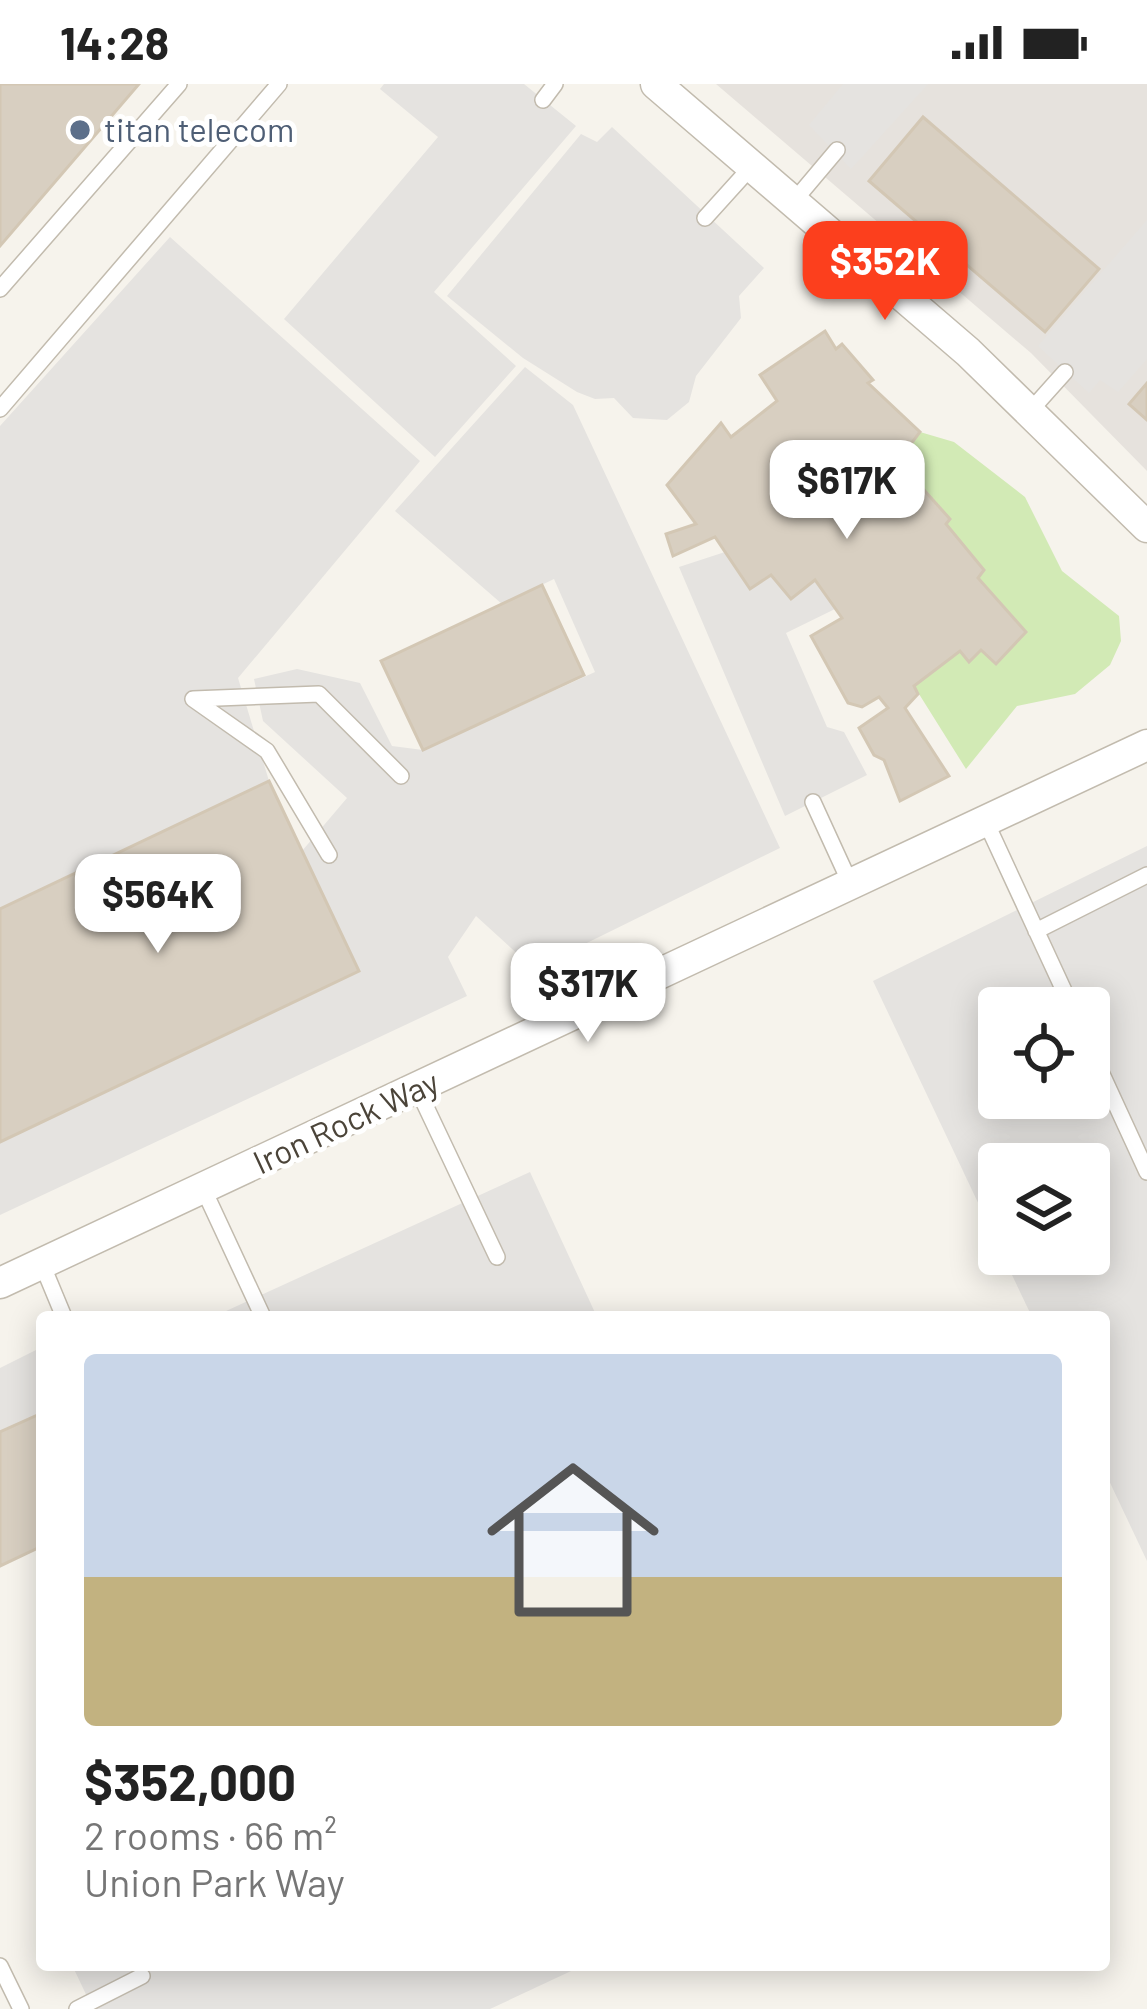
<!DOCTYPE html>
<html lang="en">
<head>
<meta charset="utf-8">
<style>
  body { margin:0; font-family:Barlow,sans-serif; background:#f2f2f2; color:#222; height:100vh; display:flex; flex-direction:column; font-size:45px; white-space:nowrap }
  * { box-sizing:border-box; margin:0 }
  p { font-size:39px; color:#767676 }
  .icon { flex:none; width:66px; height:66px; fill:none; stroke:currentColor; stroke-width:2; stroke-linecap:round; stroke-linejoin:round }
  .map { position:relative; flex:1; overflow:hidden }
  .drawer { position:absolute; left:36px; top:1227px; width:1074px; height:660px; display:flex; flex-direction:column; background:#fff; border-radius:12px; box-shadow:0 6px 30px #0003 }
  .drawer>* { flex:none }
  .buttons { position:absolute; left:978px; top:903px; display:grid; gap:24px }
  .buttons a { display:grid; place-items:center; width:132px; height:132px; border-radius:12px; background:#fff; box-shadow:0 6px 30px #0003; font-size:60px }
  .price { position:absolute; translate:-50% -102px; padding:0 27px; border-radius:24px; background:#fff; color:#222; font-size:39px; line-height:78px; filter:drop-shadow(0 3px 6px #0008) }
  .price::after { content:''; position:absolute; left:50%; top:72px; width:36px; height:27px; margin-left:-18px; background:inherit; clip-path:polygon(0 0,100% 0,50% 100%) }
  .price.active { background:#fc3f1d; color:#fff }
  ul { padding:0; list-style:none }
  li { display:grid; align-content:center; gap:24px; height:636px; padding:0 48px }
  li span { display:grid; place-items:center; height:372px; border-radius:12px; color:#555 }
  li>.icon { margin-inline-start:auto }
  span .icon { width:216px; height:216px; fill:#fffc; stroke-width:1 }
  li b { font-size:51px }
  .status { display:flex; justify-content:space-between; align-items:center; height:84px; padding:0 60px; background:#fff; direction:ltr }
  .status svg { height:33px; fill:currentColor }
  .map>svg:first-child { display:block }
  .industrial { fill:#e6e2dd }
  .green { fill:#d2eab5 }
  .parking { fill:#e5e3e0; fill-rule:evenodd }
  .building { fill:#d8cfc1; stroke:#d3c7b4; stroke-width:3 }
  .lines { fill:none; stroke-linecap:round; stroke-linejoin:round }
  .lane-casing { stroke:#c2bbae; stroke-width:18 }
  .street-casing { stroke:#c2bbae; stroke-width:33 }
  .lane { stroke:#fff; stroke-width:15 }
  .street { stroke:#fff; stroke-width:30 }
  .service-dot { fill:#5c6f8a; stroke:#fff; stroke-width:4.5 }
  .labels { text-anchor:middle; stroke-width:10; stroke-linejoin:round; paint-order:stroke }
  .service-label { font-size:33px; fill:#4e5e75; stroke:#fff; text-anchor:start }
  .street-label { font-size:33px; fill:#4b4439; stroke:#fff }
</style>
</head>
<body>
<div class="status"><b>14:28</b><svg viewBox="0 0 49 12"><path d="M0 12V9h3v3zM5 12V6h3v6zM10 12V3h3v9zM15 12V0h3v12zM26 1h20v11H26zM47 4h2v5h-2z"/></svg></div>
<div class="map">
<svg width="1147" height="1925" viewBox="0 0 1147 1925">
  <rect width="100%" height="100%" fill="#f6f3ec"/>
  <path class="industrial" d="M 716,0 L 1147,0 L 1147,387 L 1031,269 Z"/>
  <path class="green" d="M 920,348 L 954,358 L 1025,413 L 1062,487 L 1119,532 L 1121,557 L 1110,581 L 1075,610 L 1017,622 L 966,685 L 914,602 L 960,567 L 969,578 L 981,566 L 996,579 L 1026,547 L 978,494 L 984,486 L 946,440 L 949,434 L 898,377 Z"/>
  <path class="parking" d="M 384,0 L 524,0 L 576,42 L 434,208 L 516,282 L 435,373 L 284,235 L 438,53 L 380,5 Z
    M 843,0 L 928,0 L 851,85 L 809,41 Z
    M 612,43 L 764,184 L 739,212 L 741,234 L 696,292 L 689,318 L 667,336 L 633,334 L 614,314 L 595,315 L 577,308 L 523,274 L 447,212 L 581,50 L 597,58 Z
    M 1147,136 L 1147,275 L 1118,308 L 1100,296 L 1089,309 L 1038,262 Z
    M 170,153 L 420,377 L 238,594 L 269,697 L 0,825 L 0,342 Z
    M 525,283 L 573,321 L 780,764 L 534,885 L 476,832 L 448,873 L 467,912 L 0,1131 L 0,1058 L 359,887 L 302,767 L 347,714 L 263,637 L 254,595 L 297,585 L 360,599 L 392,662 L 423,666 L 595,588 L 554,495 L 502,520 L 395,427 Z
    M 725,468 L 750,504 L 771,491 L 791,515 L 815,496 L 835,525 L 786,549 L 827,643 L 844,648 L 867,691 L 785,732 L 679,483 Z
    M 1147,762 L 1147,1477 L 1104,1386 L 1104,1233 L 1032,1233 L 1002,1170 L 1089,1170 L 1089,1080 L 999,1080 L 999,1163 L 873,897 ZM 999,924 L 1089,924 L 1089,1014 L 999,1014 Z
    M 530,1088 L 597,1233 L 213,1233 Z
    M 42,1263 L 42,1329 L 0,1348 L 0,1284 Z
    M 72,1881 L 584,1881 L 490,1925 L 93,1925 Z"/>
  <path class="building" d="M 0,0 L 139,0 L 0,162 Z
    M 923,33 L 1099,185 L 1045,248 L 869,97 Z
    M 825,247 L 836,265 L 842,260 L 873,296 L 868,299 L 920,348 L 898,377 L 950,435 L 946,440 L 984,486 L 978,494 L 1026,548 L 996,580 L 981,566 L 969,578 L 960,567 L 914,602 L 918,610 L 905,624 L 949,692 L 900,717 L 884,676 L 874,671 L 859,644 L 888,624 L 879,613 L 862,623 L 848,619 L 811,552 L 842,534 L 815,496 L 791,515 L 771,491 L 750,505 L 715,453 L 673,472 L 666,450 L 696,440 L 667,401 L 721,339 L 731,353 L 777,317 L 760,291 Z
    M 1147,299 L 1147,336 L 1129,320 Z
    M 542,501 L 584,591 L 423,666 L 381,577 Z
    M 269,697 L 359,887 L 0,1058 L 0,825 Z
    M 42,1329 L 42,1462 L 0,1482 L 0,1348 Z"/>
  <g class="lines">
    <defs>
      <path id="lane" d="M 543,16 L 555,0
        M 794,117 L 837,66
        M 705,134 L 752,82
        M 0,205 L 179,0
        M 0,325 L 279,0
        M 1031,326 L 1065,288
        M 813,718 L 851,801
        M 986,738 L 1072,924
        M 329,771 L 267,667 L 193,615 L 319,610 L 401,692
        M 1036,847 L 1147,791
        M 1089,962 L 1147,1088
        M 417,1004 L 497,1173
        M 203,1104 L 263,1233
        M 42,1180 L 64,1233
        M 0,1882 L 21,1925
        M 77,1925 L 142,1892"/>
      <path id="street" d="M 656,0 L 968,268 L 1147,443
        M 0,1199 L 1147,661"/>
    </defs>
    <use href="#lane" class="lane-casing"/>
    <use href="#street" class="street-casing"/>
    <use href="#lane" class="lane"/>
    <use href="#street" class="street"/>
  </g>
  <circle class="service-dot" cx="80" cy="46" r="12"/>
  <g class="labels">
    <g class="service-label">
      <text x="104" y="58">titan telecom</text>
    </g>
    <g class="street-label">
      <text transform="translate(346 1038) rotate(-25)" y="12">Iron Rock Way</text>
    </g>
  </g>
</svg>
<div class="buttons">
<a><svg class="icon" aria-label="locate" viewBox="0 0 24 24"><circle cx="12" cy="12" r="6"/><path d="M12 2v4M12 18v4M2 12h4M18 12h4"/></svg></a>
<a><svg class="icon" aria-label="layers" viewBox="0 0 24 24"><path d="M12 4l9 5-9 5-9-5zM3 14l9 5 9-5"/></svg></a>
</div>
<b class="price active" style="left:885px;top:239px">$352K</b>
<b class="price" style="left:847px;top:458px">$617K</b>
<b class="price" style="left:158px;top:872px">$564K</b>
<b class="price" style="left:588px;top:961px">$317K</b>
<section class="drawer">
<ul>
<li><span style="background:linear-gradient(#c9d6e8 60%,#c2b280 0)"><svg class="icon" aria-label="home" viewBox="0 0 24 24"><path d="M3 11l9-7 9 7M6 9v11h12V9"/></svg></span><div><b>$352,000</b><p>2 rooms · 66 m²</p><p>Union Park Way</p></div></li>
</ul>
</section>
</div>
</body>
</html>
